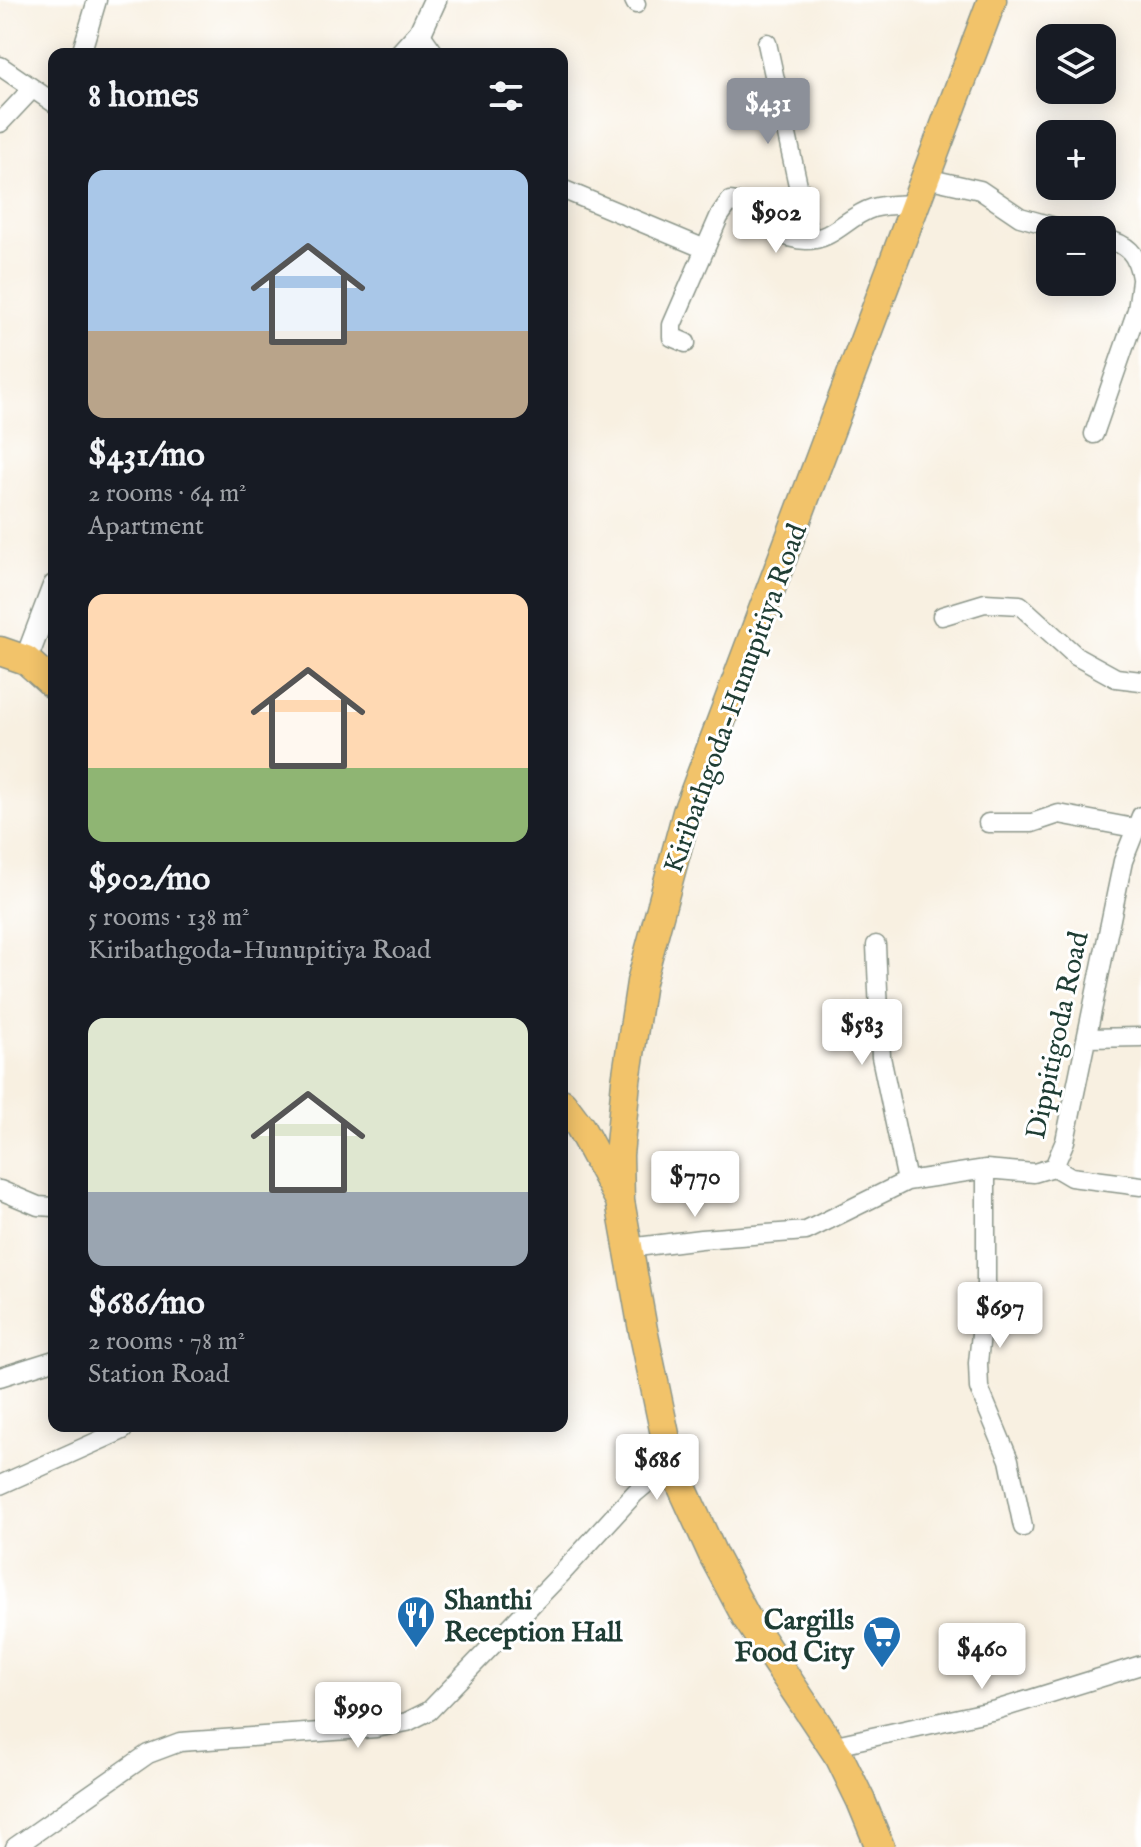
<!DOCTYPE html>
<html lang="en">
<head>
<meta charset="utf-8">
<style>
  body { margin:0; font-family:"IM FELL English",serif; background:#242831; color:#f1f3f6; height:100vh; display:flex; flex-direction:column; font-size:30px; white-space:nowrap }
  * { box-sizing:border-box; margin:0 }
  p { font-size:26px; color:#9ea1a6 }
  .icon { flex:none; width:44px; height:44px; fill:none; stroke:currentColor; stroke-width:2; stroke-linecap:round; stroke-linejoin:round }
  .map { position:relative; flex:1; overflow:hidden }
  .panel { position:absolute; left:48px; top:48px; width:520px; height:1384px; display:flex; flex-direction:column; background:#171b24; border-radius:16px; box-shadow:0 4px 20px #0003 }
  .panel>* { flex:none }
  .fabs { position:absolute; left:1036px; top:24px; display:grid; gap:16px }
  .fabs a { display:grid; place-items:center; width:80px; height:80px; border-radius:16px; background:#171b24; box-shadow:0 4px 20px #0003; font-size:40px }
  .price { position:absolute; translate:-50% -68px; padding:0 18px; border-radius:8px; background:#fff; color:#222; font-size:26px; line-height:52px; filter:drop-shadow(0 2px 4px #0008) }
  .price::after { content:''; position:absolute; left:50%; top:48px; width:24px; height:18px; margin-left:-12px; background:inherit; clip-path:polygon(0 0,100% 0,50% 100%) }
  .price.selected { background:#8c9099; color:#fff }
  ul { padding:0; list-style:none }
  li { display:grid; align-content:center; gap:16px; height:424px; padding:0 40px }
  li span { display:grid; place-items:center; height:248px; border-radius:16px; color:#555 }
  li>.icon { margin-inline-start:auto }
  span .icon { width:144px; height:144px; fill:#fffc; stroke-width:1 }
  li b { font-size:34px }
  h2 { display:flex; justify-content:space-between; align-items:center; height:96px; padding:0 40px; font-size:34px }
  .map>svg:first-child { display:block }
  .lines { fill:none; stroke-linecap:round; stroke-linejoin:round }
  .minor-casing { stroke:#8c968a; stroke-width:21 }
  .tertiary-casing { stroke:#8c968a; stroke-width:25 }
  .primary-casing { stroke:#8c968a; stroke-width:31 }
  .minor { stroke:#fff; stroke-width:18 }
  .tertiary { stroke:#fff; stroke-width:22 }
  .primary { stroke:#f2c36a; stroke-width:28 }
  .labels { text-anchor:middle; stroke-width:6; stroke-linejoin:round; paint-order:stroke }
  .street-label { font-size:28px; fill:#1f3d34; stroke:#fff }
  .poi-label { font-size:28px; font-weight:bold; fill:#1f3d34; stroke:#fff; text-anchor:start }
</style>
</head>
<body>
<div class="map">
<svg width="1141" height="1847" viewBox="0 0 1141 1847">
  <rect width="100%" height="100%" fill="#fff"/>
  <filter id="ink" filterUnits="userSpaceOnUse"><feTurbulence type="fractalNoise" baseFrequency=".0125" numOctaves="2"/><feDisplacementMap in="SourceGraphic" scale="16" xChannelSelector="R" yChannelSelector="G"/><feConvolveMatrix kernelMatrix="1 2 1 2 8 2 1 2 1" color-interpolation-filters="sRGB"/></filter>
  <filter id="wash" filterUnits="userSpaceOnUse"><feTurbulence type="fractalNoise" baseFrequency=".006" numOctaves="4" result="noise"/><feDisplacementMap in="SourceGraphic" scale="32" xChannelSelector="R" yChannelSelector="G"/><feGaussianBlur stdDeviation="1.8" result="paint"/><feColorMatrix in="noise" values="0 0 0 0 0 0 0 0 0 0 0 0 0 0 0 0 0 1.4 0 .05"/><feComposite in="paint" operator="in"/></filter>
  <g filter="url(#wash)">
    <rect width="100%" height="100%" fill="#f8f0e1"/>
  </g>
  <g filter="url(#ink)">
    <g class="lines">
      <defs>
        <path id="minor" d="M 634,0 L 636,4
          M 420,33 L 435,54
          M 767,43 L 810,240
          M 81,54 L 97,0
          M 0,66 L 54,103
          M 0,123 L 32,89
          M 926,178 L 980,190 L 1020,217 L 1066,230
          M 562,189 L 705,249
          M 1102,238 C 1128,244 1137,253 1141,278
          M 686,343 L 672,337 L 672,325 L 719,217 L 730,201 C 750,202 767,239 806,240 C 834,240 847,216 873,208 C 887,204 902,205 916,204
          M 1094,434 L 1137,310 L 1141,281
          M 942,616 L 985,603 L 1020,605 L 1076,656 L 1116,678 L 1141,681
          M 988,823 L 1032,823 L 1059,814 L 1134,828
          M 876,945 L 881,1057 L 907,1181
          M 1087,1038 L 1141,1037
          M 1054,1167 L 1071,1177 L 1141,1186
          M 986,1169 L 986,1284 L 978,1363 L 979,1388 L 1009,1460 L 1023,1527
          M 0,1190 L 38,1206 L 54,1207
          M 629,1248 L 701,1239 L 806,1231 L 907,1181 L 986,1169 L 1034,1173 L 1054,1167 L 1065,1141 L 1123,861 L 1141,816
          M 0,1377 L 54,1360
          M 0,1485 L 123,1430
          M 831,1746 L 996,1710 L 1141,1665
          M 15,1847 L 148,1754 L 180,1742 L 376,1728 L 407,1722 L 429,1711 L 563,1572 L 635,1493 L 671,1463"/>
        <path id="tertiary" d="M 401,54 L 420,33 L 435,0
          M 26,660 L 54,586"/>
        <path id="primary" d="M 0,651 L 26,660 L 54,685
          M 562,1103 L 580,1127 L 618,1197
          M 880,1847 L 861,1801 L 840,1758 L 746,1617 L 714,1557 L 671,1463 L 643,1330 L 620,1201 L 619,1155 L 626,1081 L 641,982 L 687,812 L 992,0"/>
      </defs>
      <use href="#minor" class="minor-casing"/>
      <use href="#tertiary" class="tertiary-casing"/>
      <use href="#primary" class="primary-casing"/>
      <use href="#minor" class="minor"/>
      <use href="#tertiary" class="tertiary"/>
      <use href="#primary" class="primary"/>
    </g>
  </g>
  <defs>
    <symbol id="restaurant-pin" viewBox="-11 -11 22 30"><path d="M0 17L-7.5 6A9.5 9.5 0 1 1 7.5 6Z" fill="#1f6fb2" stroke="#fff"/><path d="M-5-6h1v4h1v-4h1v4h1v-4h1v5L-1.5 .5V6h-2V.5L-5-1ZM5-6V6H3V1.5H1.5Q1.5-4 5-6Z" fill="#fff"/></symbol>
    <symbol id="supermarket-pin" viewBox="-11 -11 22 30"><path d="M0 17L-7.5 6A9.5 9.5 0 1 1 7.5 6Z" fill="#1f6fb2" stroke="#fff"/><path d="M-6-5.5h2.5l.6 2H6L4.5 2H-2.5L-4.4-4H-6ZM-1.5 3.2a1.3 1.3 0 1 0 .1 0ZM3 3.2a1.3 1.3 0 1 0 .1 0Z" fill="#fff"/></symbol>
  </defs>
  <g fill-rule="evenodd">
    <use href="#restaurant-pin" x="394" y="1593" width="44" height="60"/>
    <use href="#supermarket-pin" x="860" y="1613" width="44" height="60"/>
  </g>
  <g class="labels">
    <g class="street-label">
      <text transform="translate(734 698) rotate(-70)" y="10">Kiribathgoda-Hunupitiya Road</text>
      <text transform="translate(1056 1035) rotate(-78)" y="10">Dippitigoda Road</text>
    </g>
    <g class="poi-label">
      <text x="444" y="1609">Shanthi<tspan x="444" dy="32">Reception Hall</tspan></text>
      <text x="854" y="1629" text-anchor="end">Cargills<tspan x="854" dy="32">Food City</tspan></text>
    </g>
  </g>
</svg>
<div class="fabs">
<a><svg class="icon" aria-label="layers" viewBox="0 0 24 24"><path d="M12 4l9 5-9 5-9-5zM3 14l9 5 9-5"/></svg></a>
<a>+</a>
<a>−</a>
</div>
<b class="price selected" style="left:768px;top:146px">$431</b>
<b class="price" style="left:776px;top:255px">$902</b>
<b class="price" style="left:862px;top:1067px">$583</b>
<b class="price" style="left:695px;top:1219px">$770</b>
<b class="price" style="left:1000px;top:1350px">$697</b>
<b class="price" style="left:657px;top:1502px">$686</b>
<b class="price" style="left:982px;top:1691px">$460</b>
<b class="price" style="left:358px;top:1750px">$990</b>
<section class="panel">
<h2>8 homes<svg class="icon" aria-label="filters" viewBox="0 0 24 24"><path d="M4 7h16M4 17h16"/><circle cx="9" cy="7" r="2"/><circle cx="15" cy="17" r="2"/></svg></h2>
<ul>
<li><span style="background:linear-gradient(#a9c7e8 65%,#b9a48a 0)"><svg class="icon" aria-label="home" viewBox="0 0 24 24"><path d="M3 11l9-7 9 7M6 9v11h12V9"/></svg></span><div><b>$431/mo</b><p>2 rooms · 64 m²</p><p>Apartment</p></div></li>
<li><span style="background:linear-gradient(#ffd9b3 70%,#8fb573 0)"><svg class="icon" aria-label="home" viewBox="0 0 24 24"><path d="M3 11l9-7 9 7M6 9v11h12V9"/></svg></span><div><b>$902/mo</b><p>5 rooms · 138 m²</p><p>Kiribathgoda-Hunupitiya Road</p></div></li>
<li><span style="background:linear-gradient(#dfe7d0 70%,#9aa5b1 0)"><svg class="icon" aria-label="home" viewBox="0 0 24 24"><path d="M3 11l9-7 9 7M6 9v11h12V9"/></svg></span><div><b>$686/mo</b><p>2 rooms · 78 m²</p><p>Station Road</p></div></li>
</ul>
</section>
</div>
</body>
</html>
